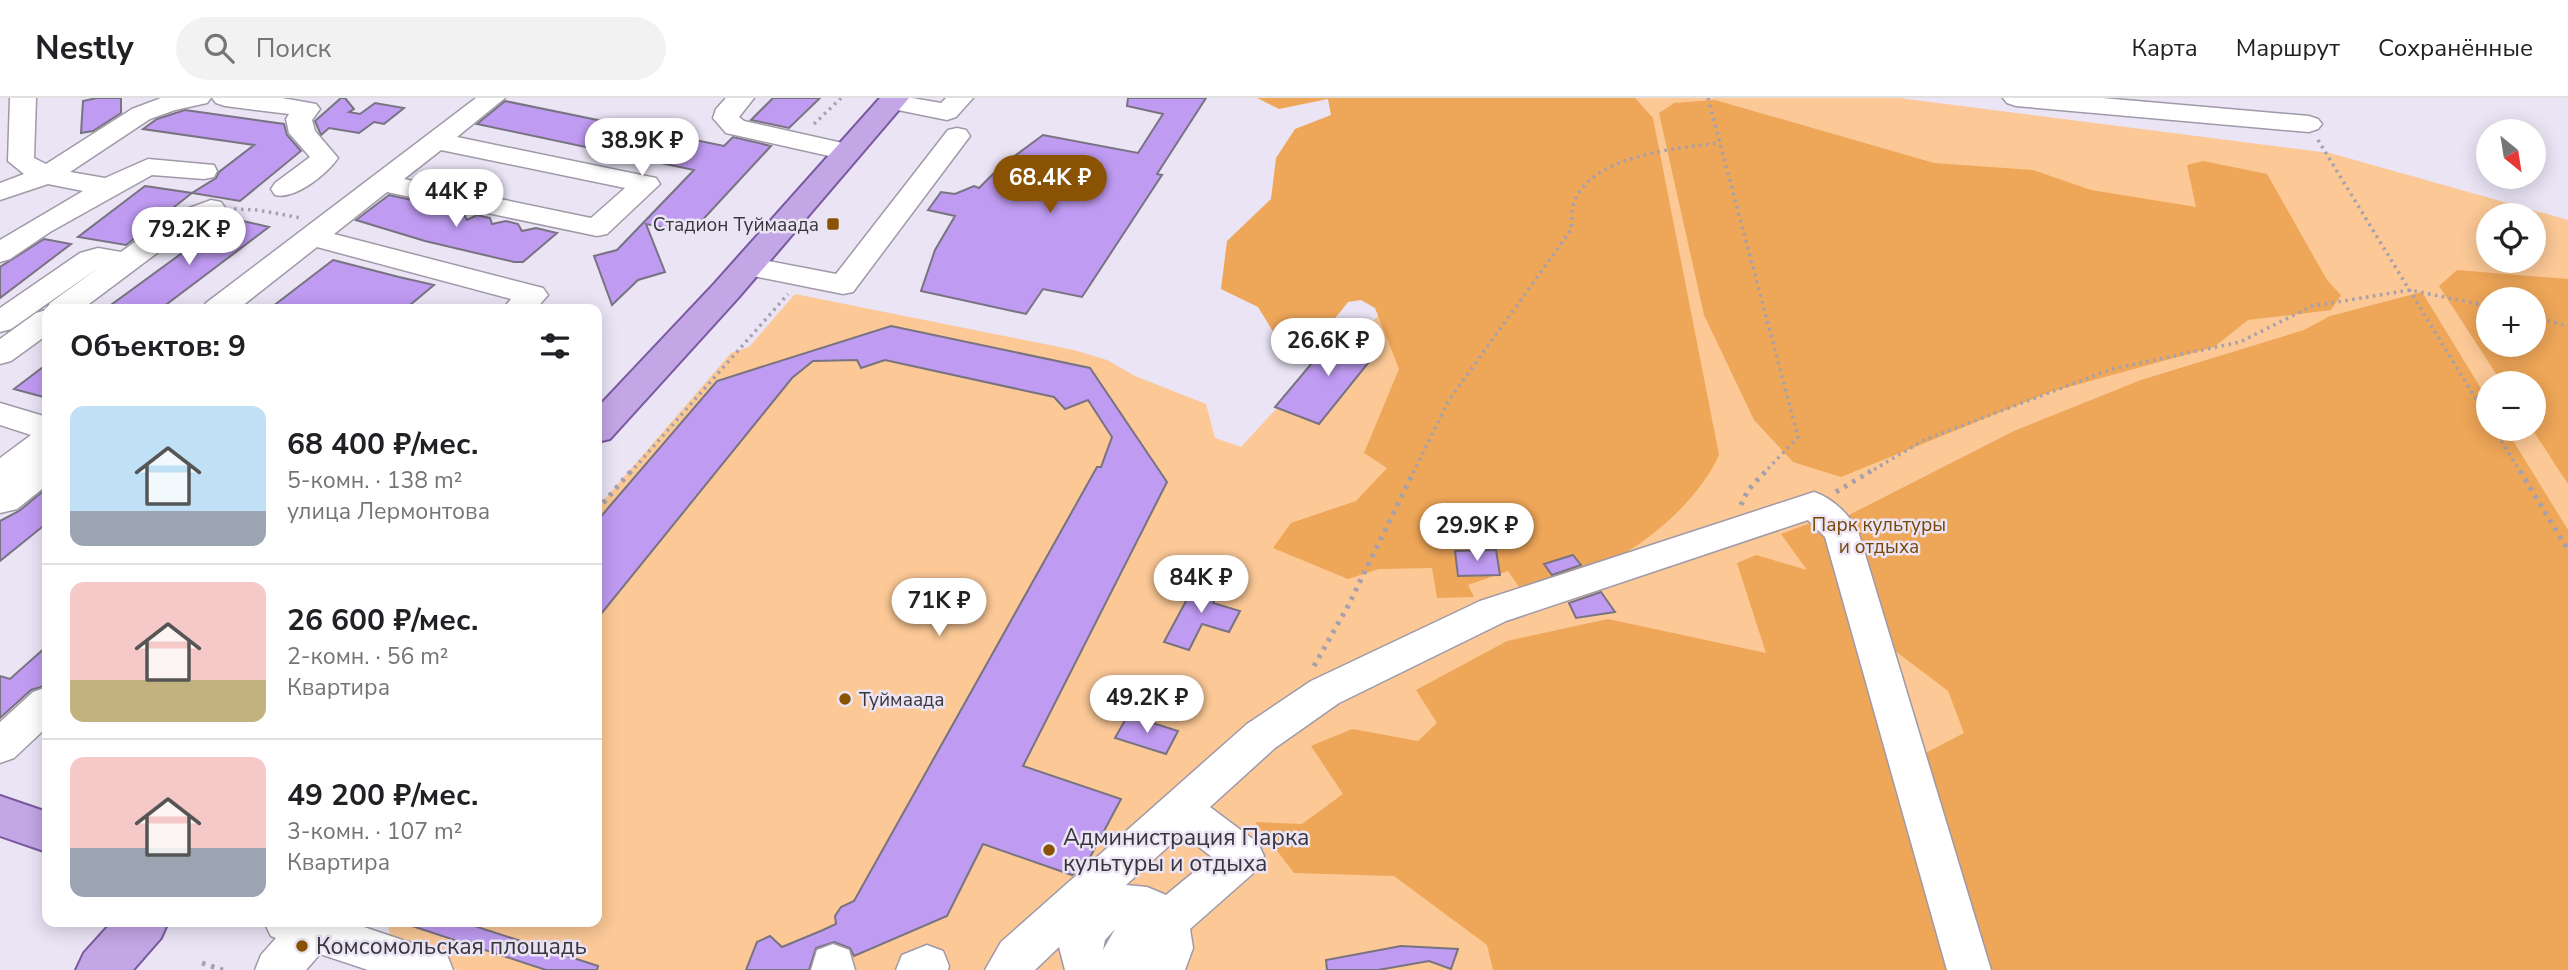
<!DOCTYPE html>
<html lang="ru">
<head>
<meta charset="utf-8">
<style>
  body { margin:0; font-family:"Nunito Sans",sans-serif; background:#f2f2f2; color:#202124; height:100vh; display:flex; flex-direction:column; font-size:26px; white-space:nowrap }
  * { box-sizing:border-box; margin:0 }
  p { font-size:23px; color:#757577 }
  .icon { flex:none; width:38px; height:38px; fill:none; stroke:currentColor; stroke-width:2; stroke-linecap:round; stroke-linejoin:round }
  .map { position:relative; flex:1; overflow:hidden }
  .panel { position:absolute; left:42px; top:206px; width:560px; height:623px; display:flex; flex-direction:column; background:#fff; border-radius:14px; box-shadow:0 4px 18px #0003 }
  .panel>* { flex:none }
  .needle { width:46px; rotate:150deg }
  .tools { position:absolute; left:2476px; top:21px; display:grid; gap:14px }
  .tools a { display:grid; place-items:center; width:70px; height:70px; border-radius:50%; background:#fff; box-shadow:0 4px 18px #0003; font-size:35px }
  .price { position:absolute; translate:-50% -60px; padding:0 16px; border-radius:24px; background:#fff; color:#222; font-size:23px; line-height:46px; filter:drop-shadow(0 2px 4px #0008) }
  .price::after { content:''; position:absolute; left:50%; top:42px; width:21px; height:16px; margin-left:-10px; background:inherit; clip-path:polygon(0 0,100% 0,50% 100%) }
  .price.selected { background:#8a5304; color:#fff }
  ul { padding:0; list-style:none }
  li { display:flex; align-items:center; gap:21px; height:175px; padding:0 28px }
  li+li { border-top:2px solid #e0e0e0 }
  li span { display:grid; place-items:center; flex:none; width:196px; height:140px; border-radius:14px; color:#555 }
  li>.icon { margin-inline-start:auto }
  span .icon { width:84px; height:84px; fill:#fffc; stroke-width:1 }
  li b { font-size:30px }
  h2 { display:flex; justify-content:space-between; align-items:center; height:84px; padding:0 28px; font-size:30px }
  header { display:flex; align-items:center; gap:42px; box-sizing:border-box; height:98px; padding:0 35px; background:#fff; border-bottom:2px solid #e0e0e0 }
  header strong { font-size:33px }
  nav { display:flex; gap:38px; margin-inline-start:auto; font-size:24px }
  .search { width:490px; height:63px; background:#f2f2f2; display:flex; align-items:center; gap:18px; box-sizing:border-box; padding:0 24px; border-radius:38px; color:#757577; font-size:26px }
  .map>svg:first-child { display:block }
  .green { fill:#fbc896; fill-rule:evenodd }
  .forest { fill:#eea658; fill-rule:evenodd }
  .building { fill:#bf9bf2; stroke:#787381; stroke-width:2 }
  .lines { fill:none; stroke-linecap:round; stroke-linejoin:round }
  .minor-casing { stroke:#9f99a8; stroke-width:3 }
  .major-casing { stroke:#78589f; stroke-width:4 }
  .path-far1 { stroke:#a4a0ad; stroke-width:3.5; stroke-dasharray:2.5 4.5; stroke-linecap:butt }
  .path { stroke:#a4a0ad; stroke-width:5; stroke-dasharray:3.5 6; stroke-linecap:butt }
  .minor { fill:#fff; fill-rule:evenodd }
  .major { fill:#c2a6e5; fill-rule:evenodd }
  .poi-dot { fill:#8a5304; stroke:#eae4f5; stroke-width:2.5 }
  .labels { text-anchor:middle; stroke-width:5; stroke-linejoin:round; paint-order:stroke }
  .poi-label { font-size:19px; fill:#38363c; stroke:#eae4f5; text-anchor:end }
  .park-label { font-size:19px; fill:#764708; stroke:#eae4f5 }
  .near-poi-label { font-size:23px; fill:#38363c; stroke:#eae4f5; text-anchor:start }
</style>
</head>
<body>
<header>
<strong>Nestly</strong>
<div class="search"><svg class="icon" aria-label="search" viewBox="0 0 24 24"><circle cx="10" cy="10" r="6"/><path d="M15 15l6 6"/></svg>Поиск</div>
<nav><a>Карта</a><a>Маршрут</a><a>Сохранённые</a></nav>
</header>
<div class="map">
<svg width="2568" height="872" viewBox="0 0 2568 872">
  <rect width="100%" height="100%" fill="#eae4f5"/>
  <path class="green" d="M 1603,0 L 1899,0 L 2330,55 L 2568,122 L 2568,872 L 458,872 L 393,850 L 387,824 L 597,824 L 597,410 L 731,255 L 749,249 L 795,196 L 1074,252 L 1107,262 L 1135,278 L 1206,306 L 1215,340 L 1241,349 L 1276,311 L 1283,310 ZM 2488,117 L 2534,117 L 2534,163 L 2488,163 ZM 2488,201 L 2534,201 L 2534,247 L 2488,247 ZM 2488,285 L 2534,285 L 2534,331 L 2488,331 Z"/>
  <path class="forest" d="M 1257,0 L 1635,0 L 1653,20 L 1719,357 C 1699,401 1652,442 1609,464 C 1582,477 1549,483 1521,492 L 1508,473 L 1468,487 L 1474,499 L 1437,500 L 1432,470 L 1379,471 L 1348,481 L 1273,450 L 1291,425 L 1356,403 L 1387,370 L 1364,355 L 1399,271 L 1375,210 L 1361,202 L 1348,204 C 1321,238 1318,244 1274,235 L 1258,209 L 1221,191 L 1227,143 L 1271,101 L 1276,60 L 1295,31 L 1331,17 L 1328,1 L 1279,11 Z
    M 1715,2 L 1934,65 L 2033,72 L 2091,92 L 2196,109 L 2187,67 L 2203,63 L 2267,76 L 2327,182 L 2341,197 L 2331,212 L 2248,222 L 2214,249 L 2050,294 L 1841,379 L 1793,364 L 1754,322 L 1704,217 L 1659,15 L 1674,5 Z
    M 2457,172 L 2568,181 L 2568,386 L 2532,331 L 2534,285 L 2502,285 L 2439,188 ZM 2534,201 L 2534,247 L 2488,247 L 2488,201 Z
    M 2422,194 L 2488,302 L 2488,331 L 2506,331 L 2568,432 L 2568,872 L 1980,872 L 1916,660 L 1964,635 L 1948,593 L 1886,546 L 1845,419 L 2014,333 L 2141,282 L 2304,232 L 2330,218 Z
    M 1813,424 L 1832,438 L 1955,872 L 1493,872 L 1487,847 L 1394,778 L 1294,775 L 1255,724 L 1302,726 L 1343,696 L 1311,648 L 1352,631 L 1418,643 L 1437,625 L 1416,592 L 1507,543 L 1608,521 L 1766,555 L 1737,465 L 1756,457 L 1807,472 L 1781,436 Z"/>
  <path class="building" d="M 97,0 L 121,0 L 121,15 L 93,33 L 81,35 L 83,3 Z
    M 341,0 L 345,0 L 354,11 L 349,14 L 360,16 L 375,5 L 404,10 L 384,26 L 374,24 L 359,35 L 329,30 L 321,37 L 315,23 Z
    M 773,0 L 820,0 L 789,30 L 751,22 Z
    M 1128,0 L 1206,0 L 1157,76 L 1162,77 L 1082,199 L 1043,191 L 1026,216 L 921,193 L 935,152 L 955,118 L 928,112 L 941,94 L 955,96 L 974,88 L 979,90 L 1001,68 L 1043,37 L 1138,55 L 1163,16 L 1127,8 Z
    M 505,3 L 724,48 L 733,39 L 771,48 L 696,129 L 692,129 L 687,134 L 646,126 L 665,174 L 638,182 L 612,207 L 594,158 L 617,152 L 694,72 L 477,26 Z
    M 185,12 L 284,26 L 287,37 L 301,53 L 240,103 L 192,95 L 216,80 L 219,74 L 254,47 L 143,31 L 157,21 Z
    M 145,88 L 192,95 L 126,147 L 78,139 Z
    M 389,97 L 462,113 L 467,122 L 477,117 L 490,120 L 492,126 L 506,123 L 518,126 L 522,133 L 536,130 L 557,135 L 523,164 L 514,164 L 425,143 L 356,122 Z
    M 230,120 L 269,129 L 159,212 L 104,212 Z
    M 44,141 L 71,146 L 0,200 L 0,169 Z
    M 333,162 L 399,179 L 434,187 L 404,212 L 268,212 Z
    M 891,228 L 1090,270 L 1167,384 L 1023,668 L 1121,701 L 1088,763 L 1072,777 L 983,746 L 947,818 L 854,858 L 850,850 L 834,844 L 816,850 L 809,872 L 746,872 L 757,844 L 770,838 L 782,849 L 823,832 L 836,826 L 835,818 L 841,809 L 854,803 L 1097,369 L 1101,369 L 1112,339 L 1088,302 L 1065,311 L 1054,299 L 885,262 L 861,270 L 857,262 L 813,263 L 792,280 L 597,521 L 597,423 L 717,283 Z
    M 1338,234 L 1381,249 L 1319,326 L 1275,309 Z
    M 47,266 L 47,300 L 14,291 Z
    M 47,390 L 47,425 L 0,463 L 0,423 L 19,413 Z
    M 1496,452 L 1500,477 L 1458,478 L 1455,453 Z
    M 1573,457 L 1581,467 L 1552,477 L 1544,466 Z
    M 1199,479 L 1224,487 L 1213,505 L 1240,513 L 1229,534 L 1202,526 L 1189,552 L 1164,544 Z
    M 1601,494 L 1615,514 L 1576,520 L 1569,505 Z
    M 47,548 L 47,587 L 31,592 L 0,620 L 0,578 L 10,581 Z
    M 1128,617 L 1178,633 L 1166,656 L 1115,640 Z
    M 412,824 L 462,824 L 598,868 L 597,872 L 546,872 L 412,828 Z
    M 1401,848 L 1458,851 L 1451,871 L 1429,863 L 1378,872 L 1327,872 L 1326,862 Z"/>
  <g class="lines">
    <defs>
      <path id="minor" d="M 10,0 L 36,0 L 34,60 L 46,66 L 132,11 L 161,0 L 211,0 L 207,5 L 175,12 L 150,21 L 70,74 L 105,80 L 148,61 L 214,67 L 217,73 L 214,79 L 204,81 L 152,77 L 50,134 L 10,161 L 0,164 L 0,142 L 83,93 L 48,86 L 0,102 L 0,85 L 24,76 L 8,63 Z
        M 212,0 L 282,0 L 316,6 L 320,11 L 312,22 L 315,33 L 338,60 C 327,76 295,102 275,97 L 271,91 L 275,85 L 310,59 L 289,35 L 286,21 L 289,16 L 225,8 L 216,5 Z
        M 476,0 L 505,0 L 457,39 L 646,78 L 656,80 L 660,86 L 607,136 L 597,138 L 387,94 L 334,136 L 543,190 L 548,197 L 535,212 L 502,212 L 511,201 L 317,149 L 237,212 L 202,212 L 206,205 ZM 441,52 L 625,90 L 591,120 L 404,81 Z
        M 726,0 L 754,0 L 739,19 L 744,23 L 856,48 L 860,54 L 856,60 L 847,62 L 726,35 L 713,20 L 716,11 Z
        M 882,0 L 912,0 L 941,5 L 946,0 L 973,0 L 956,19 L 947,22 L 883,9 L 879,4 Z
        M 2003,0 L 2102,0 L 2309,18 L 2318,21 L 2322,26 L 2318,31 L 2309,34 L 2016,8 L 2007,5 Z
        M 957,30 L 966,32 L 970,38 L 853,194 L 843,196 L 748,177 L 738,174 L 733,168 L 738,162 L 748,159 L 836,176 L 948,32 Z
        M 211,102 L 221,104 L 225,110 L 221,116 L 193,128 L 81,212 L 47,212 L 47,237 L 11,263 L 0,266 L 0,241 L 36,215 L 46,212 L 50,205 L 101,168 L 11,231 L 0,234 L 0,210 L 80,155 L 98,150 L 121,154 L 173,116 Z
        M 0,305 L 47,319 L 47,387 L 17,411 L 0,415 L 0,360 L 31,337 L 0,327 Z
        M 1814,394 C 1832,400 1849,416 1858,433 L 1991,872 L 1947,872 L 1825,439 L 1808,422 L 1506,523 L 1339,605 L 1275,650 L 1210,709 L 1258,745 L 1264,758 L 1258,771 L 1190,831 L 1193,850 L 1185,872 L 1065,872 L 1059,849 L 1035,872 L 985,872 L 1001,844 L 1247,626 L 1311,583 L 1480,503 ZM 1182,736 L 1212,759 L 1166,797 L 1147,789 L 1126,787 ZM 1115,831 L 1103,852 L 1105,842 Z
        M 47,589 L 47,629 L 14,660 L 0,665 L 0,624 L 33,594 Z
        M 264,824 L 349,824 L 447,857 L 453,872 L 368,872 L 320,856 L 306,872 L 255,872 L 261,857 L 276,840 L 271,838 Z
        M 833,846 L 849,852 L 855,872 L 811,872 L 817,852 Z
        M 927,847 L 943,853 L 949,868 L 948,872 L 896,872 L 902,857 Z"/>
      <path id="major" d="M 880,0 L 909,0 L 738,200 L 610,341 L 597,344 L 597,310 L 714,186 Z
        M 0,698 L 47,714 L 47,754 L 0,738 Z
        M 112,824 L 168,824 L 161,840 L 133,872 L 76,872 L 84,855 Z"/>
    </defs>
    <use href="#minor" class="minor-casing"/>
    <use href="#major" class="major-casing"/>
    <path class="path-far1" d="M 1708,0 L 1798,339 L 1764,375
      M 814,26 L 841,0
      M 2318,42 L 2488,321
      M 234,111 L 258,112 L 301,120
      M 2534,219 L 2568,228
      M 2494,331 L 2521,375
      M 630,375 L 788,196
      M 1413,375 L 1449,302 L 1571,132 C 1572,123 1571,113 1574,105 C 1590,57 1678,50 1720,45
      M 1868,375 L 1924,342 L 2112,271 L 2240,244 L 2312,208 L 2410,192 L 2488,208"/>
    <path class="path" d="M 2520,373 L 2568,452
      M 1836,394 L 1871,373
      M 1741,407 L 1748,392 L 1766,373
      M 597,412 L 631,373
      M 1314,568 L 1348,508 L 1414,373
      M 202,865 L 223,872"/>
    <use href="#minor" class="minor"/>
    <use href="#major" class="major"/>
  </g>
  <g class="poi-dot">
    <rect x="826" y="119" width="14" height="14" rx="3.5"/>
    <circle cx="845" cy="601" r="7"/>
    <circle cx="1049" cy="752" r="7"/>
    <circle cx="302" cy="848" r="7"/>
  </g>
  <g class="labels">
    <g class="poi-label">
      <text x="819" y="133">Стадион Туймаада</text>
      <text x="859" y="608" text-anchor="start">Туймаада</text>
    </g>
    <g class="park-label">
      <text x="1879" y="433">Парк культуры<tspan x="1879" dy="22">и отдыха</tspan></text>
    </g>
    <g class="near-poi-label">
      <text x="1063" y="747">Администрация Парка<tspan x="1063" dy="26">культуры и отдыха</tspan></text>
      <text x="316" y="856">Комсомольская площадь</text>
    </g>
  </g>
</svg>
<div class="tools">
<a><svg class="needle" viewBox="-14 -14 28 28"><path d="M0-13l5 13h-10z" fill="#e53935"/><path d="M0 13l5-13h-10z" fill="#757577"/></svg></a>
<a><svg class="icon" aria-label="locate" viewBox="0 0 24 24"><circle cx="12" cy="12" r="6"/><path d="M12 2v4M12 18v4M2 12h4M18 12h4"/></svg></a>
<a>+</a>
<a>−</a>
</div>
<b class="price" style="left:642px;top:80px">38.9K ₽</b>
<b class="price selected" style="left:1050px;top:117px">68.4K ₽</b>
<b class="price" style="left:456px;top:131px">44K ₽</b>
<b class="price" style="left:189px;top:169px">79.2K ₽</b>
<b class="price" style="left:1328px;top:280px">26.6K ₽</b>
<b class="price" style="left:1477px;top:465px">29.9K ₽</b>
<b class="price" style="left:1201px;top:517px">84K ₽</b>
<b class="price" style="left:939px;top:540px">71K ₽</b>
<b class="price" style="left:1147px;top:637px">49.2K ₽</b>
<section class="panel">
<h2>Объектов: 9<svg class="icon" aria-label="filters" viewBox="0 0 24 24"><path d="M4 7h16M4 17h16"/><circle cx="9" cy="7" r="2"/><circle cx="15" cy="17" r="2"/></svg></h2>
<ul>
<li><span style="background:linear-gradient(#bfe0f5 75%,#9aa5b1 0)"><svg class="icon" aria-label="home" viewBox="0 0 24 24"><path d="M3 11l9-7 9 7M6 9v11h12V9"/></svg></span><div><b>68 400 ₽/мес.</b><p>5-комн. · 138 m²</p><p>улица Лермонтова</p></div></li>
<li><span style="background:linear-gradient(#f6c9c9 70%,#c2b280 0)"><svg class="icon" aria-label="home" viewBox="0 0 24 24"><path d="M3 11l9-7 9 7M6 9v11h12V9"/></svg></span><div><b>26 600 ₽/мес.</b><p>2-комн. · 56 m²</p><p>Квартира</p></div></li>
<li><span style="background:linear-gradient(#f6c9c9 65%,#9aa5b1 0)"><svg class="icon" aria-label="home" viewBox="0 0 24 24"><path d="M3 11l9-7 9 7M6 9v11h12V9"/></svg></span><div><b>49 200 ₽/мес.</b><p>3-комн. · 107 m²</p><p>Квартира</p></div></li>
</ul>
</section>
</div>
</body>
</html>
